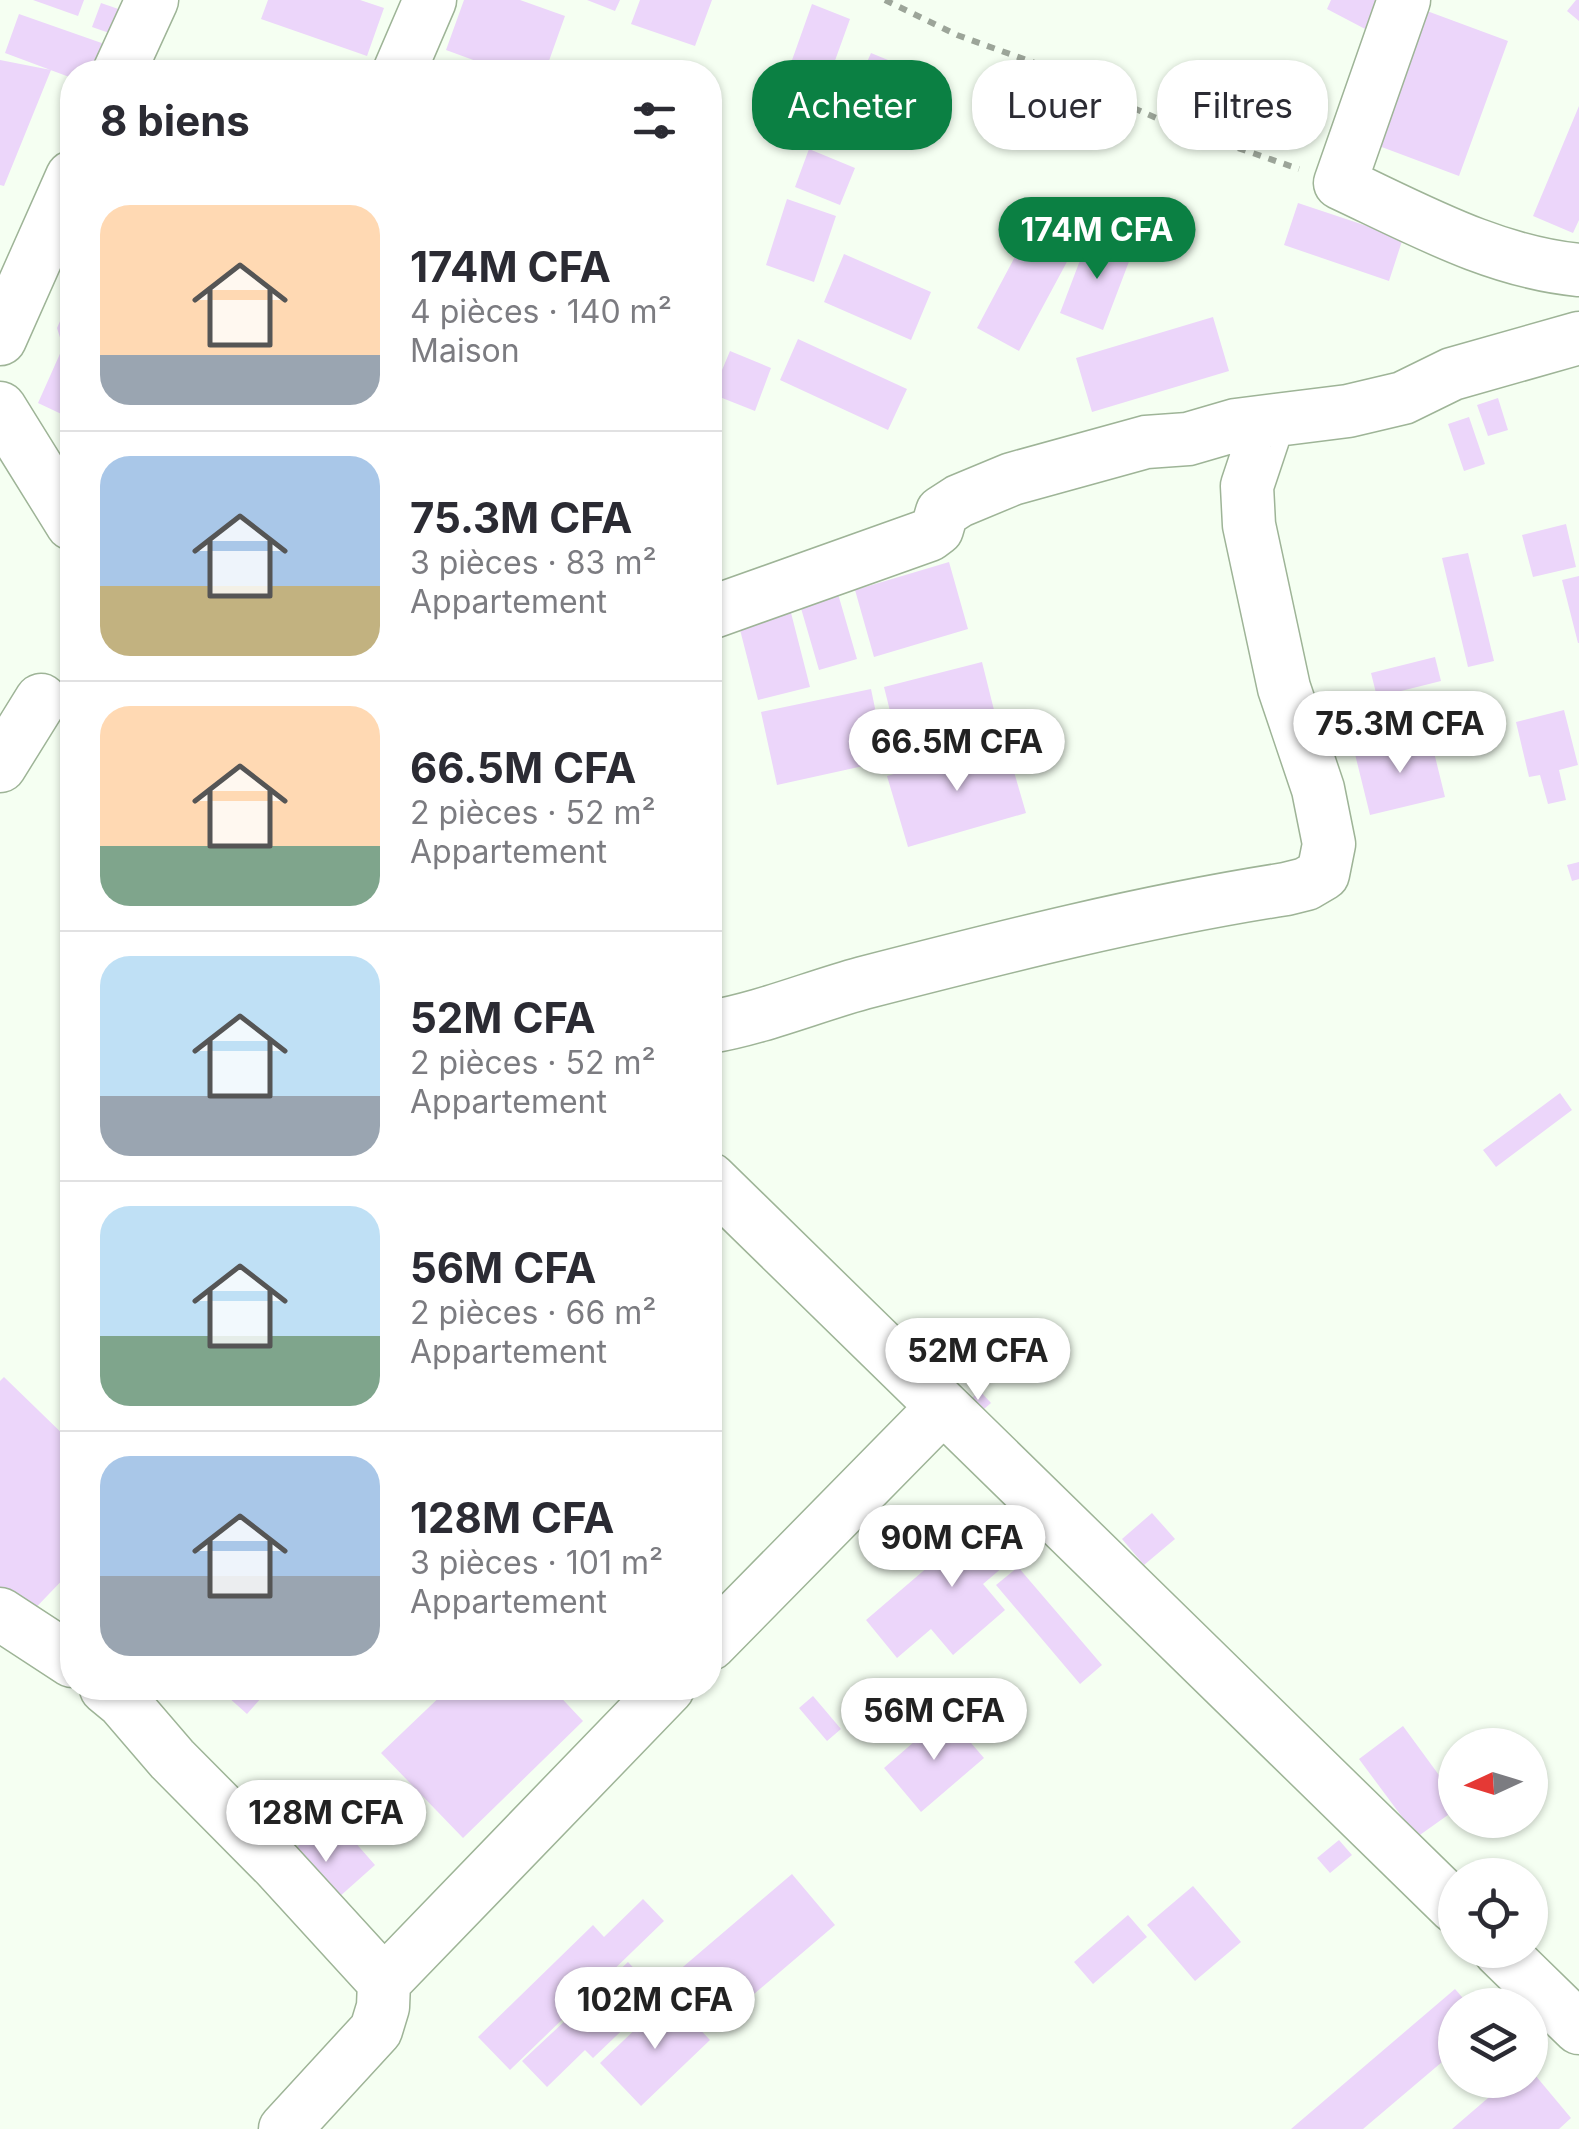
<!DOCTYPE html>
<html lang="fr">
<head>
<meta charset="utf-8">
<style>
  body { margin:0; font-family:Inter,sans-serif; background:#f7f7f7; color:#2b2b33; height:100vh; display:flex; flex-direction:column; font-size:38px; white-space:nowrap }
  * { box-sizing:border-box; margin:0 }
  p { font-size:32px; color:#7c7c81 }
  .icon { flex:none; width:55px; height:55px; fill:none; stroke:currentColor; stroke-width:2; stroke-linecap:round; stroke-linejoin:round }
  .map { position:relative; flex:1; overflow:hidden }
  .sheet { position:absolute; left:60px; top:60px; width:662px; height:1640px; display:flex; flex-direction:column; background:#fff; border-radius:40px; box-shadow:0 2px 8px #0004 }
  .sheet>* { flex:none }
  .banner { position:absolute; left:752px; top:60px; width:675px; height:90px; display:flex; gap:20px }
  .needle { width:65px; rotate:266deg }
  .controls { position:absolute; left:1438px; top:1728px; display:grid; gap:20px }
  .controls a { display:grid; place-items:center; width:110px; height:110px; border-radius:50%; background:#fff; box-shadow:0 2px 8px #0004; font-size:50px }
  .price { position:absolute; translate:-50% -85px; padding:0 22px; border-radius:35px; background:#fff; color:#222; font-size:32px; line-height:65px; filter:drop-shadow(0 2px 5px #0008) }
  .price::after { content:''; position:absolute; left:50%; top:60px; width:30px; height:22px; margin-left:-15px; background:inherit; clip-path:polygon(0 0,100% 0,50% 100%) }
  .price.active { background:#0b8043; color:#fff }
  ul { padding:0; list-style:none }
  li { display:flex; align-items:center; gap:30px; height:250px; padding:0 40px }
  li+li { border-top:2px solid #e1e1e2 }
  li span { display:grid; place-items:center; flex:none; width:280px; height:200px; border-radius:30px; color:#555 }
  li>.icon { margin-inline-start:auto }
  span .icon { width:120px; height:120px; fill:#fffc; stroke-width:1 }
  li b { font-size:42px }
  h2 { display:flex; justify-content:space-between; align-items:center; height:120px; padding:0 40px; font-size:42px }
  .chip { padding:0 35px; border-radius:40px; background:#fff; box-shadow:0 2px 8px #0004; font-size:35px; line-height:90px }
  .chip.active { background:#0b8043; color:#fff }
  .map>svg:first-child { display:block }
  .building { fill:#ecd6fa }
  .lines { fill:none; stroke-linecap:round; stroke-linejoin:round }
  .minor-casing { stroke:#9eb497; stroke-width:55 }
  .path { stroke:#9ca599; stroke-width:6; stroke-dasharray:8 8; stroke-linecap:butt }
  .minor { stroke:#fff; stroke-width:52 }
</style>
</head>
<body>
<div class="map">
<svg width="1579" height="2129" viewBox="0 0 1579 2129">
  <rect width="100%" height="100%" fill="#f5fff2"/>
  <path class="building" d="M 33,0 L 84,0 L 78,16 Z
    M 268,0 L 360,0 L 384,8 L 367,56 L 261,19 Z
    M 464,0 L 520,0 L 565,16 L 545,72 L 506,72 L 446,50 Z
    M 587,0 L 620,0 L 615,11 Z
    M 640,0 L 712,0 L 695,46 L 631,24 Z
    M 1331,0 L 1382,0 L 1367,30 L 1327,9 Z
    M 1576,0 L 1579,0 L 1579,21 L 1567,11 Z
    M 101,3 L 127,12 L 118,36 L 92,27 Z
    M 812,4 L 850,19 L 819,105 L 781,91 Z
    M 1427,11 L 1508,41 L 1459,176 L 1379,146 Z
    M 19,14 L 113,47 L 104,72 L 72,72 L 72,78 L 5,53 Z
    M 871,53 L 905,67 L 881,122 L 847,107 Z
    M 0,60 L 51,70 L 4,186 L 0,185 Z
    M 609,60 L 643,72 L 604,72 Z
    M 1579,106 L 1579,220 L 1573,233 L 1533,216 Z
    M 809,149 L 855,168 L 840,205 L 795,187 Z
    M 787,199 L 836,216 L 814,282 L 766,265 Z
    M 1298,203 L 1403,238 L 1389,281 L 1284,245 Z
    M 1034,221 L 1076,245 L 1019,351 L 977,328 Z
    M 1090,234 L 1133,251 L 1103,330 L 1060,313 Z
    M 844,254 L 931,292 L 911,340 L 824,302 Z
    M 72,294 L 72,419 L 38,403 L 63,347 L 57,328 Z
    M 1213,317 L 1229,371 L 1092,412 L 1076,358 Z
    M 798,339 L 907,389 L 888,430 L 780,380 Z
    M 730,351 L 771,368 L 755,411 L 712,394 Z
    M 1498,398 L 1508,430 L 1488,436 L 1477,405 Z
    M 1469,417 L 1485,464 L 1464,471 L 1448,424 Z
    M 1566,524 L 1576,567 L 1533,577 L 1522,535 Z
    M 1468,553 L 1494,661 L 1468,667 L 1442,558 Z
    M 949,562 L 968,629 L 874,657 L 855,590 Z
    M 1579,576 L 1579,643 L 1578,643 L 1562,580 Z
    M 836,587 L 857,659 L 819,670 L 798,598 Z
    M 789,605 L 810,687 L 758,700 L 737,618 Z
    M 1435,657 L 1441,681 L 1377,697 L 1371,673 Z
    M 982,662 L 998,726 L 900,751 L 884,687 Z
    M 871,689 L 886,761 L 777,785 L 761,712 Z
    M 1564,710 L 1578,765 L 1559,770 L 1566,800 L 1548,804 L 1540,775 L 1529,777 L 1516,722 Z
    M 1430,736 L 1445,797 L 1370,815 L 1355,754 Z
    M 1005,741 L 1026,813 L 908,847 L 887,776 Z
    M 1579,862 L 1579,879 L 1572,881 L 1567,865 Z
    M 1560,1093 L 1572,1110 L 1496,1167 L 1483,1150 Z
    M 4,1377 L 72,1443 L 72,1570 L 24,1620 L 0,1597 L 0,1381 Z
    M 980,1391 L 991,1403 L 976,1416 L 966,1403 Z
    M 999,1506 L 1030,1544 L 983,1584 L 1005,1610 L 953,1655 L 931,1629 L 897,1658 L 866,1620 Z
    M 1152,1513 L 1175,1539 L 1144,1565 L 1122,1539 Z
    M 1018,1567 L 1102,1665 L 1080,1684 L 996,1585 Z
    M 218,1688 L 270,1688 L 247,1714 Z
    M 449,1688 L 552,1688 L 583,1721 L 463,1838 L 381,1753 Z
    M 813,1696 L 841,1729 L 827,1741 L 799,1708 Z
    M 946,1714 L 984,1758 L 921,1812 L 884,1768 Z
    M 1403,1726 L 1455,1797 L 1455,1810 L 1417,1837 L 1359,1759 Z
    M 332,1816 L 375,1865 L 320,1914 L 277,1865 Z
    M 1339,1840 L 1352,1855 L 1330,1873 L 1317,1858 Z
    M 792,1874 L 835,1925 L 720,2023 L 677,1972 Z
    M 1193,1886 L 1241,1942 L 1195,1981 L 1147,1925 Z
    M 643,1899 L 664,1921 L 510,2070 L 478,2037 L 593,1925 L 604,1937 Z
    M 1128,1915 L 1147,1937 L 1093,1984 L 1074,1962 Z
    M 628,1962 L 659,1995 L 593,2058 L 585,2050 L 547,2087 L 522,2061 Z
    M 1455,1989 L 1469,2005 L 1455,2005 L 1455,2051 L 1363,2129 L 1291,2129 Z
    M 669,1997 L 710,2040 L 641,2106 L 600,2063 Z
    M 1530,2069 L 1571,2118 L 1559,2129 L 1452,2129 L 1502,2086 L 1497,2080 L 1530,2080 Z"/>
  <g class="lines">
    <defs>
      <path id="minor" d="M 1404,0 L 1340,183 C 1417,219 1494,262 1579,270
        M 119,72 L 152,0
        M 399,72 L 430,0
        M 0,339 L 72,177
        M 0,408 L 72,524
        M 710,613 L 929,535 L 937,529 L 942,512 L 959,501 L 1012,479 L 1146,442 L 1188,439 L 1236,425 L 1348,411 L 1403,398 L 1452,374 L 1579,338
        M 0,766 L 41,700
        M 710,1027 C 762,1018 812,997 863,983 C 1003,947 1144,911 1286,889 L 1306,884 L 1323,874 L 1329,844 L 1318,789 L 1284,688 L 1249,525 L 1247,486 L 1268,423
        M 710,1179 L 1455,1907
        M 0,1614 L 72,1661
        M 710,1644 L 942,1408
        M 106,1688 L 123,1702 L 172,1759 L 277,1865 L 384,1982
        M 1499,1950 L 1579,2028
        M 285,2129 L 376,2030 L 383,2007 L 384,1982 L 668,1688"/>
    </defs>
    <use href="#minor" class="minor-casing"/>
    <path class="path" d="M 885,0 L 957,35 L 1096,85 L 1131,107 L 1177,127 L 1299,169"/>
    <use href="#minor" class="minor"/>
  </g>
</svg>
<div class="controls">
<a><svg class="needle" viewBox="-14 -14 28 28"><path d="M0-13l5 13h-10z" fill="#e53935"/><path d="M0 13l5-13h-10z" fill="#7c7c81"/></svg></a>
<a><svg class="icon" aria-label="locate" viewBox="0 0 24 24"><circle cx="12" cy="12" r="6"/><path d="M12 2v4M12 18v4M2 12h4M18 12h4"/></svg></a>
<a><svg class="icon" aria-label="layers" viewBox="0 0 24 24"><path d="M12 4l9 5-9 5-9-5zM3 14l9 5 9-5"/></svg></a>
</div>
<b class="price active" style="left:1097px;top:282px">174M CFA</b>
<b class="price" style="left:1400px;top:776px">75.3M CFA</b>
<b class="price" style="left:957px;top:794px">66.5M CFA</b>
<b class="price" style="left:978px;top:1403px">52M CFA</b>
<b class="price" style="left:952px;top:1590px">90M CFA</b>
<b class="price" style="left:934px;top:1763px">56M CFA</b>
<b class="price" style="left:326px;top:1865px">128M CFA</b>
<b class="price" style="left:655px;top:2052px">102M CFA</b>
<div class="banner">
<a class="chip active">Acheter</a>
<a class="chip">Louer</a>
<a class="chip">Filtres</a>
</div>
<section class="sheet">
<h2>8 biens<svg class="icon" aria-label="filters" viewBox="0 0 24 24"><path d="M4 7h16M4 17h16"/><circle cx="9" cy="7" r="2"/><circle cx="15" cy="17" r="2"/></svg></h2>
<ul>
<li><span style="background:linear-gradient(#ffd9b3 75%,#9aa5b1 0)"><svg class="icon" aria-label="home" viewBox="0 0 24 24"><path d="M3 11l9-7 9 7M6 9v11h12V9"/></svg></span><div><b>174M CFA</b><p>4 pièces · 140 m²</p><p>Maison</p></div></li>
<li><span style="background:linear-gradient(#a9c7e8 65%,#c2b280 0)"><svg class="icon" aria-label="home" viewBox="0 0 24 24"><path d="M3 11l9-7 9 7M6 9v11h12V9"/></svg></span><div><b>75.3M CFA</b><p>3 pièces · 83 m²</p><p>Appartement</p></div></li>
<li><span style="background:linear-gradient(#ffd9b3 70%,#7fa58c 0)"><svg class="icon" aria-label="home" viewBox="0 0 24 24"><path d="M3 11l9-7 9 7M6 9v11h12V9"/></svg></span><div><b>66.5M CFA</b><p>2 pièces · 52 m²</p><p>Appartement</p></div></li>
<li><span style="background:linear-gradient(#bfe0f5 70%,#9aa5b1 0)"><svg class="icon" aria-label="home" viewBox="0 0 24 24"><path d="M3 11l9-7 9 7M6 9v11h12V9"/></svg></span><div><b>52M CFA</b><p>2 pièces · 52 m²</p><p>Appartement</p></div></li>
<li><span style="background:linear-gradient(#bfe0f5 65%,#7fa58c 0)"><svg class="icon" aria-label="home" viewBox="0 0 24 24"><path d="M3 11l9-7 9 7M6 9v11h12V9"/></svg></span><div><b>56M CFA</b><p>2 pièces · 66 m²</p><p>Appartement</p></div></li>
<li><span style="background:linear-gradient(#a9c7e8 60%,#9aa5b1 0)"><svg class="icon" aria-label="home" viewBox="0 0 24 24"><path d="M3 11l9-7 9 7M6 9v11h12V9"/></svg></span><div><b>128M CFA</b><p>3 pièces · 101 m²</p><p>Appartement</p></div></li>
</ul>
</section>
</div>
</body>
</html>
